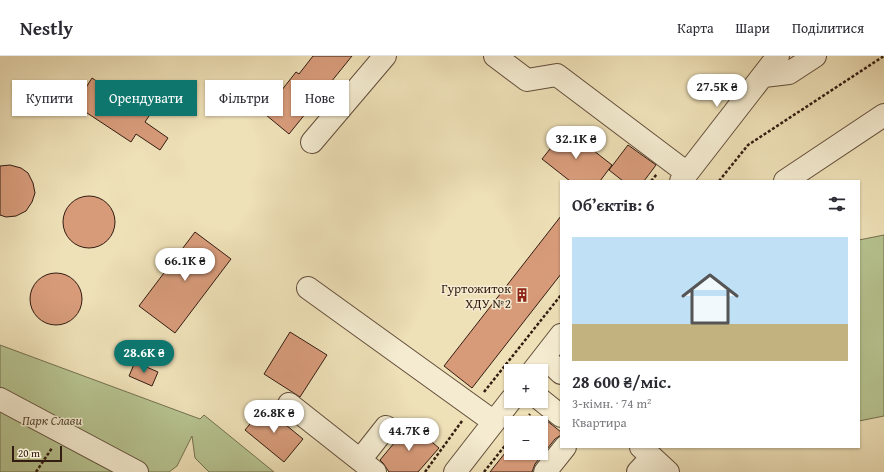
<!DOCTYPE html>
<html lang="uk">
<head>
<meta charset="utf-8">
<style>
  body { margin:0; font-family:"Gentium Book Plus",serif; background:#f7f7f7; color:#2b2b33; height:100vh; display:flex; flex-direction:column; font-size:15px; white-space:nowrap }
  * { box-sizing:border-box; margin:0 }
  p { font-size:13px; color:#7c7c81 }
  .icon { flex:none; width:22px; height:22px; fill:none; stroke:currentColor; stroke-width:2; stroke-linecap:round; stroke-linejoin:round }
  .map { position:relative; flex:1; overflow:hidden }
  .sheet { position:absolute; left:560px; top:124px; width:300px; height:268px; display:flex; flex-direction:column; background:#fff; border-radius:0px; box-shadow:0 1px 3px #0004 }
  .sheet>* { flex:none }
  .hud { position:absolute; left:12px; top:24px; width:380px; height:36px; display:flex; gap:8px }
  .fabs { position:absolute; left:504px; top:308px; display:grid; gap:8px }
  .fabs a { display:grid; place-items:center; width:44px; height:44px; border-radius:0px; background:#fff; box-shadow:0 1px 3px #0004; font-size:20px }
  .scale { position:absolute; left:12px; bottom:10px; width:50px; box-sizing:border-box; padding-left:4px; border:2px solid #331c11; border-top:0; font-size:11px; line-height:14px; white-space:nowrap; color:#331c11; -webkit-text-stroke:3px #f4ebd0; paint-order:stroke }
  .price { position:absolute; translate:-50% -34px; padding:0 9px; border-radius:14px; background:#fff; color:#222; font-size:13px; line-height:26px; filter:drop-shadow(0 1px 2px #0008) }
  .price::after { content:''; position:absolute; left:50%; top:24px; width:12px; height:9px; margin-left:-6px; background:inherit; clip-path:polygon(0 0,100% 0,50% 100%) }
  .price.current { background:#0f766e; color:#fff }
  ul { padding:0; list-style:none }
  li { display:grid; align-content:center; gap:8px; height:212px; padding:0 12px }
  li span { display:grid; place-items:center; height:124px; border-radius:0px; color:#555 }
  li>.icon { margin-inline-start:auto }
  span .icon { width:72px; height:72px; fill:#fffc; stroke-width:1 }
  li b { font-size:17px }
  h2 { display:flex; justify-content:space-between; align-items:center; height:48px; padding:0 12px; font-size:17px }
  .tag { padding:0 14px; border-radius:0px; background:#fff; box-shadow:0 1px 3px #0004; font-size:14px; line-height:36px }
  .tag.current { background:#0f766e; color:#fff }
  header { display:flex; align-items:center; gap:24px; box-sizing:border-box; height:56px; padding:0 20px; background:#fff; border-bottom:1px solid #e1e1e2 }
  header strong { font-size:19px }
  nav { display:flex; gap:22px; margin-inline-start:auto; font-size:14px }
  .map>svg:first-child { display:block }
  .green { fill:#b6c390; stroke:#747050 }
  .building { fill:#d79b7a; stroke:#331c11 }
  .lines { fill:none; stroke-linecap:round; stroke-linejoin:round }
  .minor-casing { stroke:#624d3a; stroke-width:24 }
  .path { stroke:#331c11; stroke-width:2.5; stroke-dasharray:3 2; stroke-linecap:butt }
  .minor { stroke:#f4ebd0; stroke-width:22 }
  .labels { text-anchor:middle; stroke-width:3; stroke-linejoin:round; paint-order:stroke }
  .poi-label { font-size:13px; fill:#331c11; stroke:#f4ebd0; text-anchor:end }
  .park-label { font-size:13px; font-style:italic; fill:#5a4e37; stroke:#f4ebd0 }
</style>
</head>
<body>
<header>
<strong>Nestly</strong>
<nav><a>Карта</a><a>Шари</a><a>Поділитися</a></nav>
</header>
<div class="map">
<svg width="884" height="416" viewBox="0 0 884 416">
  <rect width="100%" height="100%" fill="#eee0b7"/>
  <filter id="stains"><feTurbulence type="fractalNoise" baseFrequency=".005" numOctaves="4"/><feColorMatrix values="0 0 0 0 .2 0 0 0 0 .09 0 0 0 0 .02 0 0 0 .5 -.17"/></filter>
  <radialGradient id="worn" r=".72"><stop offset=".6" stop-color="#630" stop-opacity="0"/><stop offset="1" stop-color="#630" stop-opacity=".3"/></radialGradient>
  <path class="green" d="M 884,179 L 884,360 L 859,365 L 859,184 Z
    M 0,289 L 200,363 L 204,359 L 274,416 L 209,416 L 195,402 L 192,380 L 177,410 L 169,416 L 0,416 Z"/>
  <path class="building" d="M 313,0 L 352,0 L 289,78 L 266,59 L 273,51 L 270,49 L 296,16 L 299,18 Z
    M 92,22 L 149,60 L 145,66 L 168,82 L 160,94 L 136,78 L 131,86 L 75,49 Z
    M 566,73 L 612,109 L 600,125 L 570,125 L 542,103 Z
    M 628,89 L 656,109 L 644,125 L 623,125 L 609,114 Z
    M 10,109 L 21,112 L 28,117 L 33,127 L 35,137 L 32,146 L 26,155 L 16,160 L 6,161 L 0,159 L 0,110 Z
    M63 166a26 26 0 1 1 52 0a26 26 0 1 1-52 0Z
    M 561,160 L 561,218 L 472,332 L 444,310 Z
    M 195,176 L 231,203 L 175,277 L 139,250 Z
    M30 243a26 26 0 1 1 52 0a26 26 0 1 1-52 0Z
    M 290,276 L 327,299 L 300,341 L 264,318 Z
    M 135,306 L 158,316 L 152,330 L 129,320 Z
    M 264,351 L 303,383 L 284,406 L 245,374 Z
    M 541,360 L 561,376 L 561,379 L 555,383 L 535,408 L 532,416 L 490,416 L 505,397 L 541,397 Z
    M 410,368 L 439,392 L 418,416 L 389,416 L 383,407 L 380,404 Z"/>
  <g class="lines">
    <defs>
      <path id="minor" d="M 495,0 L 527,24 L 557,19 L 687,117
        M 764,20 L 789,17 L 815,0
        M 312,86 L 385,0
        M 681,125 L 778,0
        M 785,125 L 884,59
        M 308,232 L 494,366
        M 544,301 L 561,317
        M 533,315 L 561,279
        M 0,343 L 137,416
        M 541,344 L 561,360
        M 289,348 L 360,404
        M 641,391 L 668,416
        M 375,416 L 360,404 L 386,371
        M 455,416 L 511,344
        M 545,416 L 565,391
        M 638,416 L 652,401"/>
    </defs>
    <use href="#minor" class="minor-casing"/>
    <path class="path" d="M 651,125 L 657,118
      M 719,125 L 748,89 L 884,0
      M 484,336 L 561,239
      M 523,367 L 530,358
      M 36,416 L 52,392
      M 425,416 L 462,365
      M 484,416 L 511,382"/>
    <use href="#minor" class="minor"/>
  </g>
  <defs>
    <symbol id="building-bare" viewBox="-9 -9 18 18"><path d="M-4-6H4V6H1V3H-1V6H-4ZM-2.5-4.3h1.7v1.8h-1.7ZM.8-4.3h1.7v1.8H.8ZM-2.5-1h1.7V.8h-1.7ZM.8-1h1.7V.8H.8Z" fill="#8f2418" stroke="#f4ebd0" stroke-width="2.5" paint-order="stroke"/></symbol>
  </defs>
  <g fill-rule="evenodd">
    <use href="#building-bare" x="512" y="229" width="20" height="20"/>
  </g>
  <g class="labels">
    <g class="poi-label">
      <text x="511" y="237">Гуртожиток<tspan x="511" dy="15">ХДУ №2</tspan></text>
    </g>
    <g class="park-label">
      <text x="52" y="369">Парк Слави</text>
    </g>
  </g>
  <rect width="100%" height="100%" filter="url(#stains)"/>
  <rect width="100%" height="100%" fill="url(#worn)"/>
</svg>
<div class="fabs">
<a>+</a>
<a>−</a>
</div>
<div class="scale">20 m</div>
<b class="price" style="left:717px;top:52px">27.5K ₴</b>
<b class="price" style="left:576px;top:104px">32.1K ₴</b>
<b class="price" style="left:185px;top:226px">66.1K ₴</b>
<b class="price current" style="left:144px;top:318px">28.6K ₴</b>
<b class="price" style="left:274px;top:378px">26.8K ₴</b>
<b class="price" style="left:409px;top:396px">44.7K ₴</b>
<div class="hud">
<a class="tag">Купити</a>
<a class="tag current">Орендувати</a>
<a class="tag">Фільтри</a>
<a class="tag">Нове</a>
</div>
<section class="sheet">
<h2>Об’єктів: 6<svg class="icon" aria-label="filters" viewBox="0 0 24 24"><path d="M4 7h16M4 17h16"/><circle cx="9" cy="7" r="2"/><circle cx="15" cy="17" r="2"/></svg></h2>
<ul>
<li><span style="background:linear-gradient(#bfe0f5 70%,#c2b280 0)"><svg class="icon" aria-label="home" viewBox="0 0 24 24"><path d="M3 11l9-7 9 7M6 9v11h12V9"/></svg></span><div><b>28 600 ₴/міс.</b><p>3-кімн. · 74 m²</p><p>Квартира</p></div></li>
</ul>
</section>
</div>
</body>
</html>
